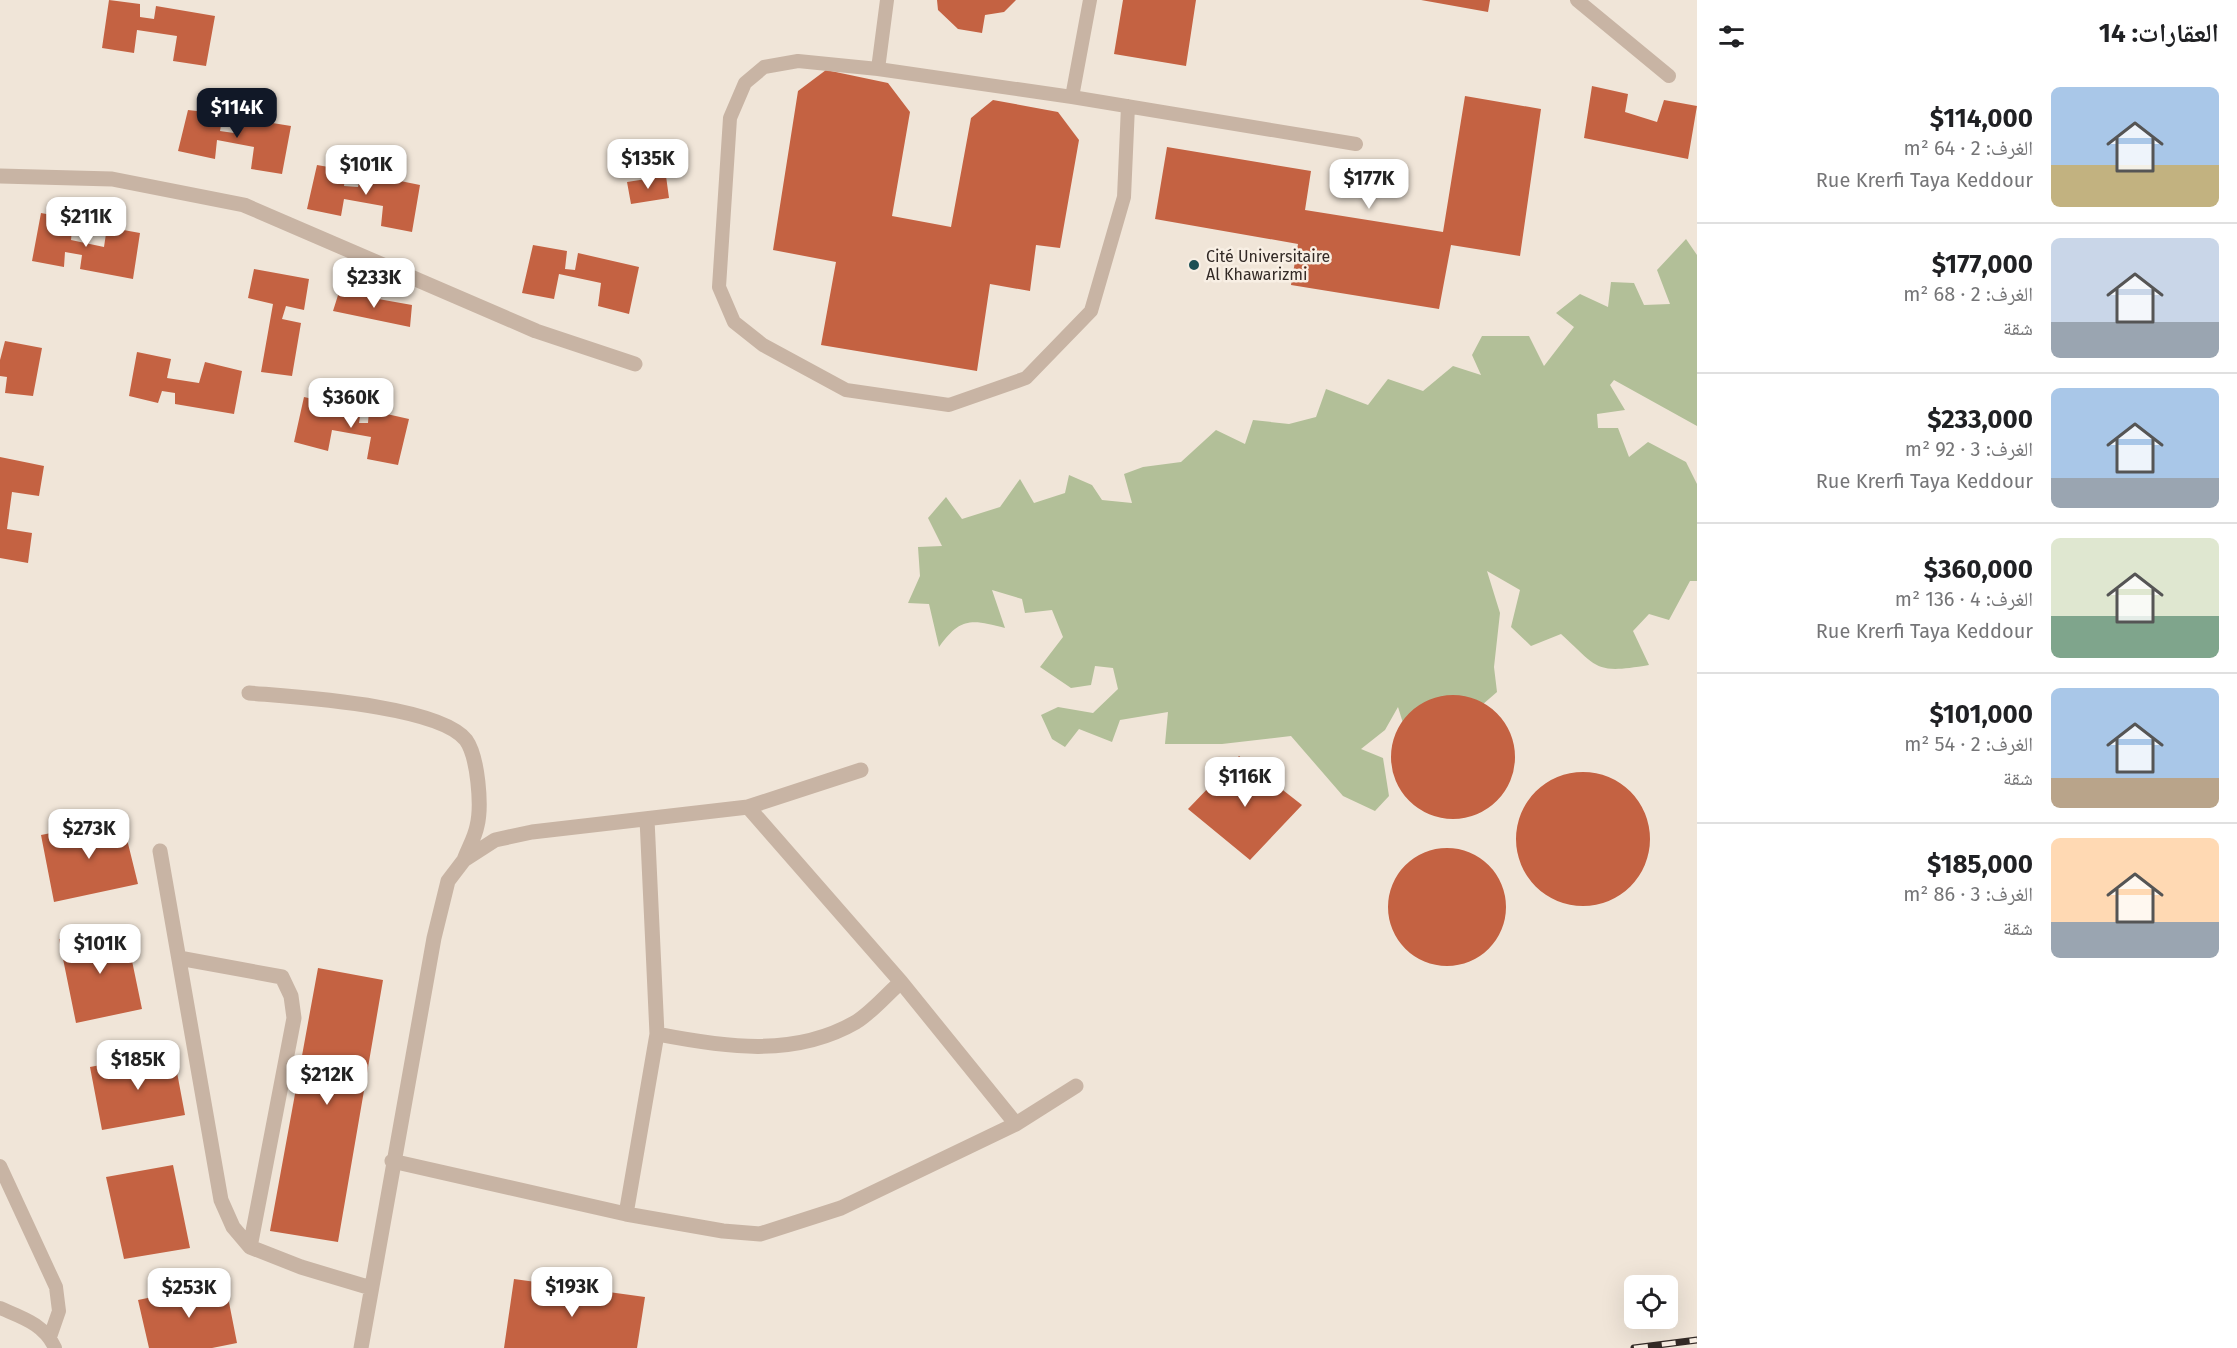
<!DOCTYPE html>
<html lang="ar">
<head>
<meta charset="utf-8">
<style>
  body { margin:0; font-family:"Fira Sans","Noto Naskh Arabic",sans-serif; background:#f6f6f6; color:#202124; direction:rtl; height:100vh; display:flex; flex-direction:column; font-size:22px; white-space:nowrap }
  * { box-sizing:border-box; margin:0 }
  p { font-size:20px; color:#757577 }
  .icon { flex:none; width:33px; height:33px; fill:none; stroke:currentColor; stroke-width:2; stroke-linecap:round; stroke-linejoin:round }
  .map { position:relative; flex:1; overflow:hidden; direction:ltr }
  .panel { display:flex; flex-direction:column; background:#fff; width:540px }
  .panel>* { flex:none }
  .fabs { position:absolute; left:1624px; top:1275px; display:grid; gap:12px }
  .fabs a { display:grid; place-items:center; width:54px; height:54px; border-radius:9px; background:#fff; box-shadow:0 6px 24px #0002; font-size:30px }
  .price { position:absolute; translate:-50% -51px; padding:0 14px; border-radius:12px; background:#fff; color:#222; font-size:20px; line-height:39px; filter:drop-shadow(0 2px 3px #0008) }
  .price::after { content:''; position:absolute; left:50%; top:36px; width:18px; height:14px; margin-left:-9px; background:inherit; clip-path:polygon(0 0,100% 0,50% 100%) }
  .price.current { background:#111827; color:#fff }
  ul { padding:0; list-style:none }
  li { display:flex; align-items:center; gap:18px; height:150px; padding:0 18px }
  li+li { border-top:2px solid #e0e0e0 }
  li span { display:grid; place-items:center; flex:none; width:168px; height:120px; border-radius:9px; color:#555 }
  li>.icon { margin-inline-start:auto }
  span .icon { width:72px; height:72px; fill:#fffc; stroke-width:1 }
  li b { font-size:26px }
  h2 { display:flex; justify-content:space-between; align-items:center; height:72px; padding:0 18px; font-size:26px }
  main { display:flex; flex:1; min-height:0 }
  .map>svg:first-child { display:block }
  .green { fill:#b2bf98 }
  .building { fill:#c46242 }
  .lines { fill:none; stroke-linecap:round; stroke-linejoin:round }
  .service { stroke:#c8b4a4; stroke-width:14 }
  .minor { stroke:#c8b4a4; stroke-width:15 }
  .rail-casing { stroke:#332a26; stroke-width:7 }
  .rail { stroke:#f8efe4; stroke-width:4.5; stroke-dasharray:14; stroke-linecap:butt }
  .poi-dot { fill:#1c5054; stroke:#f8efe4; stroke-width:2 }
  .labels { text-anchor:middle; stroke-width:5; stroke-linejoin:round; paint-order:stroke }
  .poi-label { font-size:16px; fill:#332a26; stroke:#f8efe4; text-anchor:start }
</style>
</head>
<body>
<main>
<section class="panel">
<h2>العقارات: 14<svg class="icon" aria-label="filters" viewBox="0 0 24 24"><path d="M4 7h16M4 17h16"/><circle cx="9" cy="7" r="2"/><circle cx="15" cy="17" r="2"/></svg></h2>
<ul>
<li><span style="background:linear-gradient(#a9c7e8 65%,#c2b280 0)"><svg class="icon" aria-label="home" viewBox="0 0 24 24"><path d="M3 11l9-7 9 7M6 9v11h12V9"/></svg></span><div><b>$114,000</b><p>الغرف: 2 · 64 m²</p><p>Rue Krerfi Taya Keddour</p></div></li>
<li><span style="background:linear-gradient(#c9d6e8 70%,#9aa5b1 0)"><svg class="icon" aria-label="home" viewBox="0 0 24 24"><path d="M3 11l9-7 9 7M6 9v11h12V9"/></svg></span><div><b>$177,000</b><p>الغرف: 2 · 68 m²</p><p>شقة</p></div></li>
<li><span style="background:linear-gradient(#a9c7e8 75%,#9aa5b1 0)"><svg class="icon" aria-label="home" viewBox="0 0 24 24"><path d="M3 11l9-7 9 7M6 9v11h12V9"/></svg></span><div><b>$233,000</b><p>الغرف: 3 · 92 m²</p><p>Rue Krerfi Taya Keddour</p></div></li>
<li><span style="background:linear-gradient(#dfe7d0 65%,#7fa58c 0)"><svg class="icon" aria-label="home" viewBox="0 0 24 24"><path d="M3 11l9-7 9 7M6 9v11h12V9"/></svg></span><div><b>$360,000</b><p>الغرف: 4 · 136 m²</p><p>Rue Krerfi Taya Keddour</p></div></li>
<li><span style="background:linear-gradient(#a9c7e8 75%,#b9a48a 0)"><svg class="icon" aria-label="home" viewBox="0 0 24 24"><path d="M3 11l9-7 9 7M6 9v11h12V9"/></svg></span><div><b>$101,000</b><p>الغرف: 2 · 54 m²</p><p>شقة</p></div></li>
<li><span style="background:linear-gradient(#ffd9b3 70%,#9aa5b1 0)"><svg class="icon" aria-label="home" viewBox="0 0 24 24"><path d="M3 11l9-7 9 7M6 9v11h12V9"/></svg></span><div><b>$185,000</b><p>الغرف: 3 · 86 m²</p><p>شقة</p></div></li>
</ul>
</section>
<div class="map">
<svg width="1697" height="1348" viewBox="0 0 1697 1348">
  <rect width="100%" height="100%" fill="#f0e5d8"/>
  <path class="green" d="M 1686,239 L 1697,255 L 1697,426 L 1614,380 L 1610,385 L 1625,410 L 1597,414 L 1598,428 L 1618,428 L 1629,457 L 1648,442 L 1686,462 L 1697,484 L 1697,581 L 1690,581 L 1669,620 L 1649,614 L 1633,631 L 1649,665 C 1595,674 1599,669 1561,634 L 1531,646 L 1511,627 L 1520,590 L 1487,571 L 1500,613 L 1494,667 L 1497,692 L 1467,718 L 1428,717 L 1407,736 L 1398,707 L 1385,730 L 1361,749 L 1383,758 L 1389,796 L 1375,811 L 1343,796 L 1291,736 L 1222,744 L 1165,744 L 1168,712 L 1120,720 L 1112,742 L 1079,729 L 1065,747 L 1052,739 L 1041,715 L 1058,707 L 1093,713 L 1118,689 L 1113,668 L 1095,666 L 1091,685 L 1071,688 L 1040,667 L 1063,637 L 1052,610 L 1025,613 L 1022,599 L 992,590 L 1005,628 C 972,619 960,617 939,647 L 929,604 L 908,603 L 920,576 L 918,547 L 942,546 L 928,518 L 946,497 L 962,519 L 1000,507 L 1020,479 L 1034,503 L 1065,493 L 1069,475 L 1092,485 L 1102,500 L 1132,503 L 1124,474 L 1143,467 L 1181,462 L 1216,430 L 1245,444 L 1253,420 L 1289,424 L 1316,417 L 1326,389 L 1368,405 L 1388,379 L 1423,391 L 1453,366 L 1481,375 L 1472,355 L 1482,336 L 1529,336 L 1544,366 L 1574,327 L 1556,313 L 1580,294 L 1608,307 L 1611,282 L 1634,283 L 1644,305 L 1670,304 L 1657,270 Z"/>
  <path class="building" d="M 109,0 L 140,4 L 140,17 L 154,19 L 156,6 L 215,16 L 206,66 L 173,61 L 177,36 L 137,30 L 134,53 L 102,48 Z
    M 937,0 L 1016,0 L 1004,12 L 985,15 L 982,33 L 958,29 L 938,10 Z
    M 1123,0 L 1196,0 L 1186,66 L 1114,54 Z
    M 1421,0 L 1490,0 L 1488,12 Z
    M 826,70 L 888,83 L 910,112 L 892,216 L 951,227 L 971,118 L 993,100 L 1058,112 L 1079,140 L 1060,248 L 1036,245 L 1030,291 L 990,284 L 977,371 L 821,345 L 836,262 L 773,250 L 798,91 Z
    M 1592,86 L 1628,94 L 1625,112 L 1657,122 L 1664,100 L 1697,106 L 1688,159 L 1584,138 Z
    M 1465,96 L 1541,109 L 1520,256 L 1451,245 L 1439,309 L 1291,285 L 1298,244 L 1155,219 L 1167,147 L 1311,171 L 1305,210 L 1443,232 Z
    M 188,110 L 223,114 L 220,131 L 234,133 L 236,117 L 291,126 L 282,174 L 251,169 L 254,147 L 217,140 L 215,159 L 178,151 Z
    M 317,165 L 346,170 L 344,186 L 358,187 L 361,173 L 420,185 L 412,232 L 381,226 L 383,206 L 344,199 L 341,216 L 307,209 Z
    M 666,176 L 669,198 L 631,204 L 627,182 Z
    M 41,213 L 73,219 L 71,240 L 104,247 L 107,227 L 140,233 L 133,279 L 80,269 L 82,255 L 65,252 L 64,267 L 32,261 Z
    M 533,245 L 567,251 L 565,269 L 575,270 L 578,253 L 639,267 L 629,314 L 598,306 L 601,283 L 559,274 L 554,299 L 522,293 Z
    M 254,269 L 309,279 L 304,310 L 286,306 L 282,319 L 301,323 L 292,376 L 261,372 L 273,304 L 248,298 Z
    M 339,292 L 412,305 L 410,327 L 333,311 Z
    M 5,341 L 42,348 L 33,396 L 5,393 L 7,377 L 0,376 L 0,360 Z
    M 137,352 L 171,359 L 167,378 L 199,383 L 205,362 L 242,371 L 234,414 L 175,404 L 175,393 L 162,391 L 158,403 L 129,396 Z
    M 304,397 L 361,410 L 359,423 L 368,423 L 369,410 L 409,419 L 398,465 L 367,459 L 371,437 L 332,430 L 328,451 L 294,442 Z
    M 0,457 L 44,466 L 39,496 L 12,492 L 7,529 L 32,533 L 28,563 L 0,558 Z
    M1391 757a62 62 0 1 1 124 0a62 62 0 1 1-124 0Z
    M 1239,756 L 1302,805 L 1250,860 L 1188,809 Z
    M1516 839a67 67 0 1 1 134 0a67 67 0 1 1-134 0Z
    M 122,819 L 138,884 L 54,902 L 41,835 Z
    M1388 907a59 59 0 1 1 118 0a59 59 0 1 1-118 0Z
    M 125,927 L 142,1009 L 76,1023 L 59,939 Z
    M 318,968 L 383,980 L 338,1242 L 270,1231 Z
    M 173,1051 L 185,1115 L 102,1130 L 90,1067 Z
    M 173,1165 L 190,1248 L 124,1259 L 106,1177 Z
    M 514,1279 L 645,1297 L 637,1348 L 504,1348 Z
    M 225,1282 L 237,1343 L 212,1348 L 149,1348 L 138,1300 Z"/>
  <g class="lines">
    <path class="service" d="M 887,0 L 878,69 L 1072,97 L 1356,144
      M 1577,0 L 1669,76
      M 878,69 L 798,61 L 764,67 L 745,83 L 730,118 L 719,287 L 734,322 L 763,345 L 846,390 L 949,405 L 1026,378 L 1091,311 L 1124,197 L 1128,106
      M 1072,97 L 1090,0
      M 0,1166 L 56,1287 L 59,1311 L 50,1337
      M 0,1308 C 23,1318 44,1324 55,1348"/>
    <path class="minor" d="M 0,176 L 112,179 L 244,205 L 536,331 L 635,364
      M 249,693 C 294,697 439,705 466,740 C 478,757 482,806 477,826 C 475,837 468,849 464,860
      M 748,807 L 901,982 L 1016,1124
      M 160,851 L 221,1200 L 233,1227 L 250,1247 L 301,1267 L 371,1288
      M 179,958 L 282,977 L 291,996 L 294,1018 L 250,1247
      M 657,1034 C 724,1047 794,1058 856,1022 C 872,1012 887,994 901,982
      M 392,1161 L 626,1214 L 723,1231 L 760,1234 L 841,1208 L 1016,1124 L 1076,1086
      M 626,1214 L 657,1034 L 647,819
      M 361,1348 L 434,938 L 448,881 L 464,860 L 495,840 L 532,832 L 748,807 L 861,770"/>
    <defs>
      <path id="rail" d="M 1634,1348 L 1697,1340"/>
    </defs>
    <use href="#rail" class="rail-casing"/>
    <use href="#rail" class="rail"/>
  </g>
  <circle class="poi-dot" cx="1194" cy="265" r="6"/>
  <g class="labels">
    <g class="poi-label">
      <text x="1206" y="262">Cité Universitaire<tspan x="1206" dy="18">Al Khawarizmi</tspan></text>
    </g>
  </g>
</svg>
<div class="fabs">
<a><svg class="icon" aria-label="locate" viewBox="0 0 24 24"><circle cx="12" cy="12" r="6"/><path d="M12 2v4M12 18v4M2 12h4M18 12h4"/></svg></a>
</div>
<b class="price current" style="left:237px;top:139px">$114K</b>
<b class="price" style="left:648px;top:190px">$135K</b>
<b class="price" style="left:366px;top:196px">$101K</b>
<b class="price" style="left:1369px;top:210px">$177K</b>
<b class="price" style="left:86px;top:248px">$211K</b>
<b class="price" style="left:374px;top:309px">$233K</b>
<b class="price" style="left:351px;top:429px">$360K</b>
<b class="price" style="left:1245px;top:808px">$116K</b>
<b class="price" style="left:89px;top:860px">$273K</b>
<b class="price" style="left:100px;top:975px">$101K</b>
<b class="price" style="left:138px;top:1091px">$185K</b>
<b class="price" style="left:327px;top:1106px">$212K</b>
<b class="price" style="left:572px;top:1318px">$193K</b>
<b class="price" style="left:189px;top:1319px">$253K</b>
</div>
</main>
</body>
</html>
